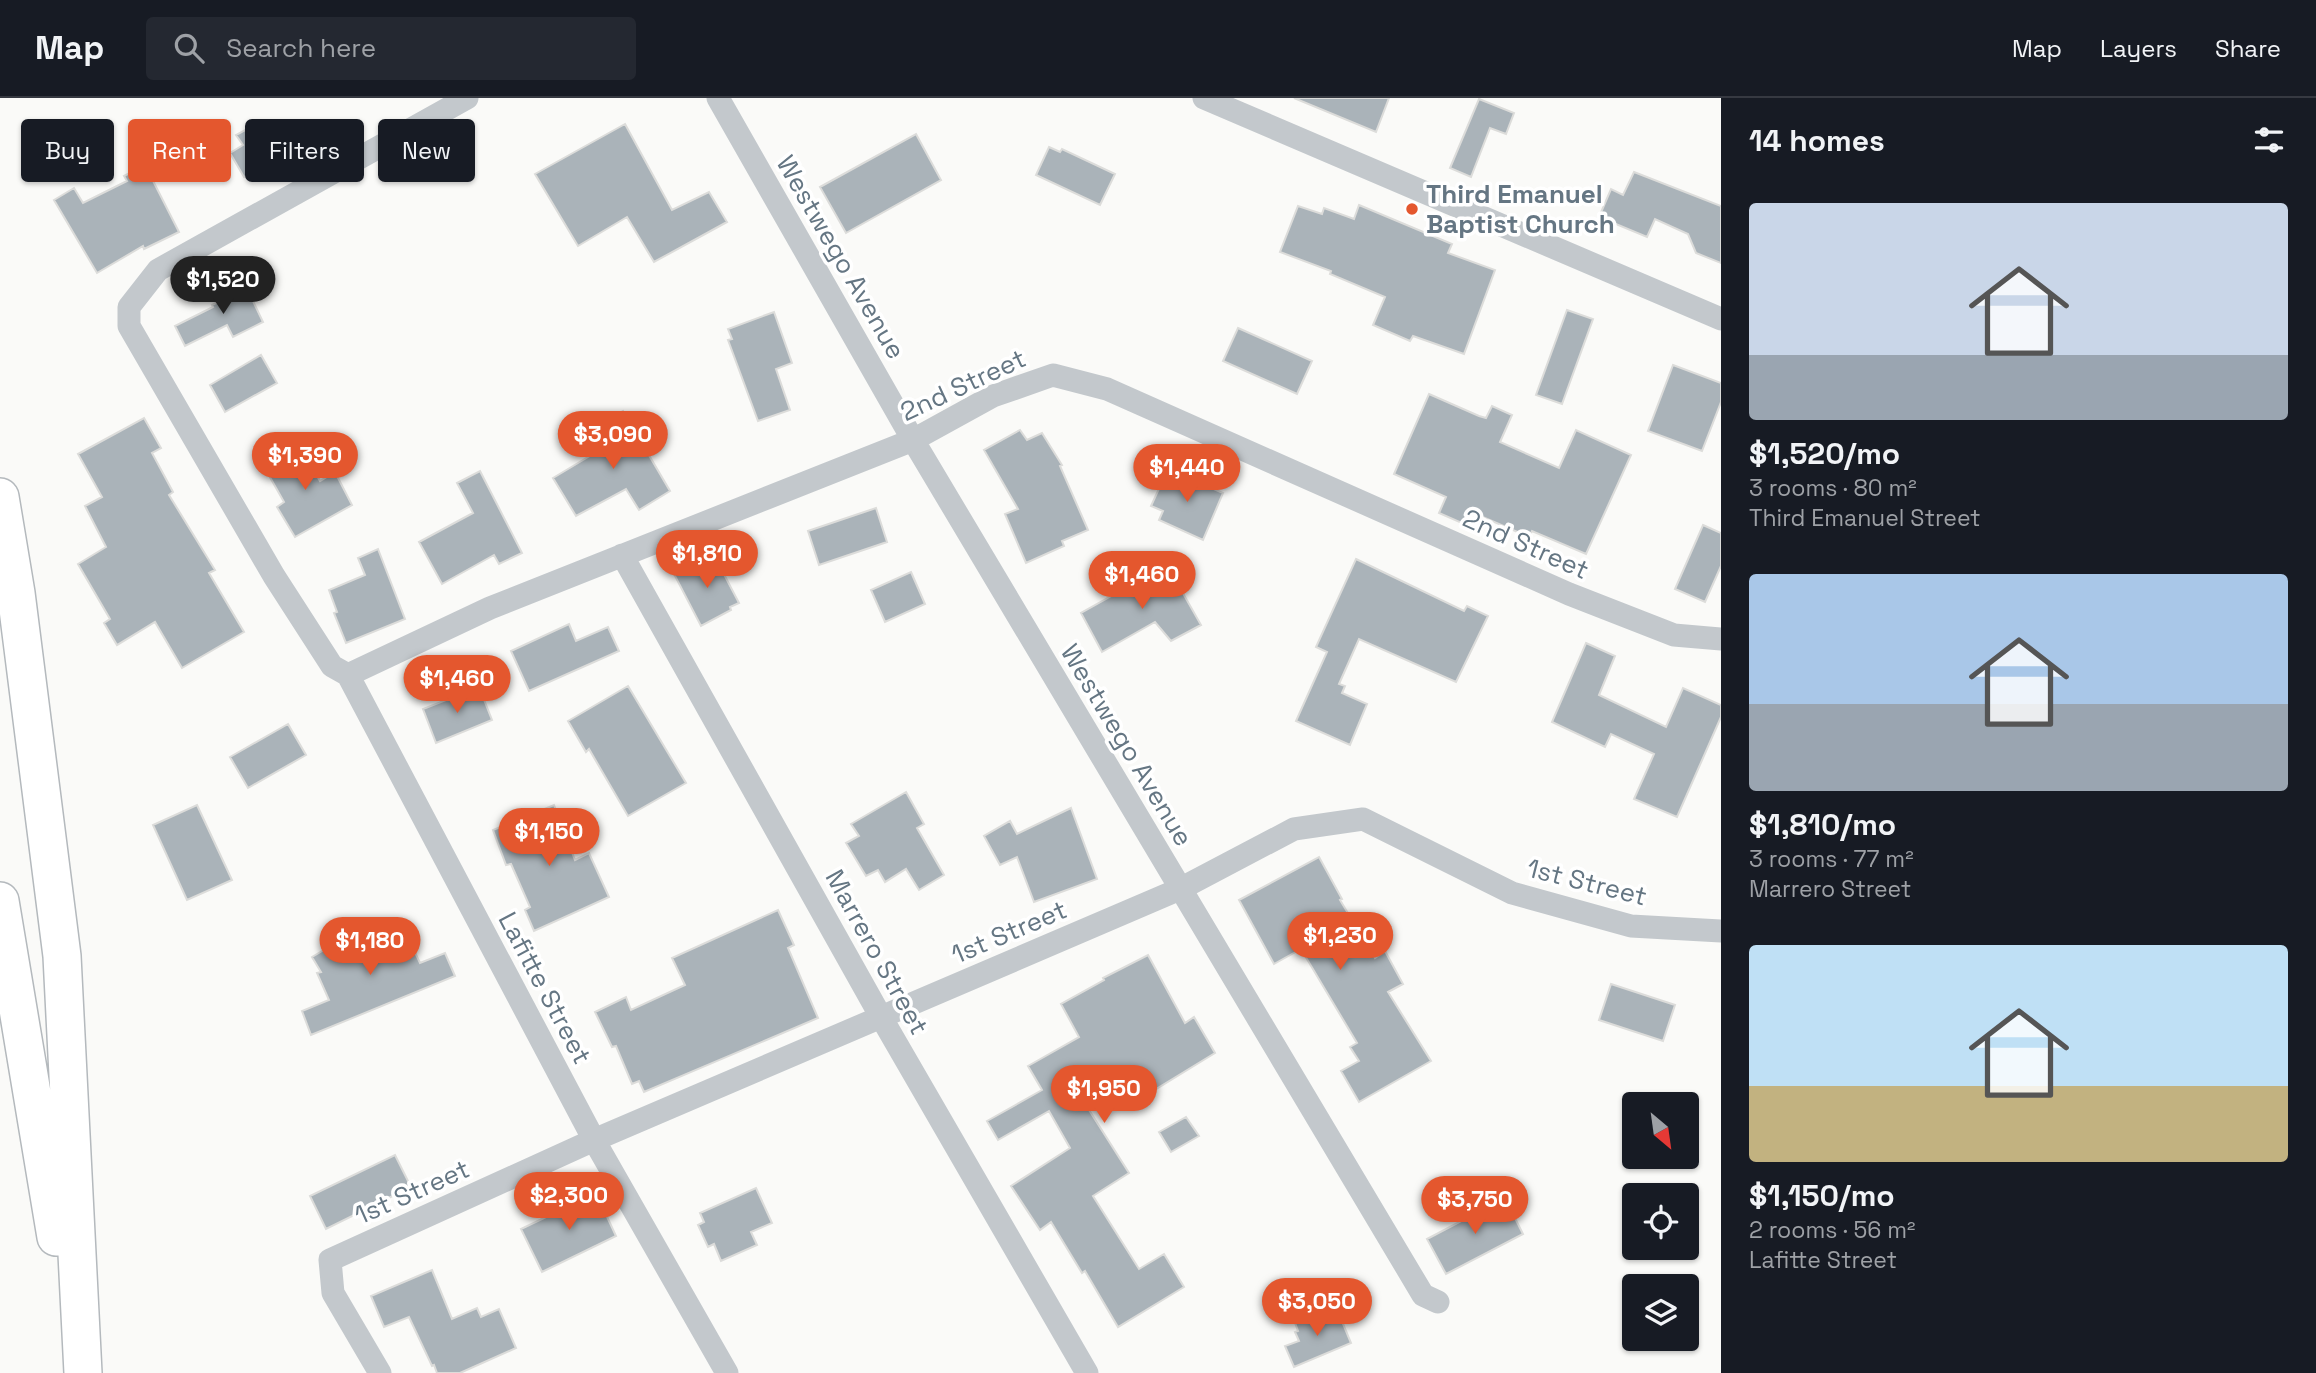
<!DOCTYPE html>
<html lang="en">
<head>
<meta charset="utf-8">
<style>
  body { margin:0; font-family:"Space Grotesk",sans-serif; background:#242831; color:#f1f3f6; height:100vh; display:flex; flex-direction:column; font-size:26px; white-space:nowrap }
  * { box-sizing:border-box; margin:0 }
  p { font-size:23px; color:#9ea1a6 }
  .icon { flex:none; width:38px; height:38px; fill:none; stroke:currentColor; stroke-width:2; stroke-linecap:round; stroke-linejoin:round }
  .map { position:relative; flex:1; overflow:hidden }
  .side { display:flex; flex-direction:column; background:#171b24; width:595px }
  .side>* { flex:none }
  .banner { position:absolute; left:21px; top:21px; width:665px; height:63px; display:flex; gap:14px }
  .needle { width:46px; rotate:151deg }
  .tools { position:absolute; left:1622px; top:994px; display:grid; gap:14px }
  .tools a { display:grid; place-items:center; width:77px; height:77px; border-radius:7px; background:#171b24; box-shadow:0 2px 5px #0004; font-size:35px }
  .price { position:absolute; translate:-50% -60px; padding:0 16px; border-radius:24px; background:#e4572e; color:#fff; font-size:23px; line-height:46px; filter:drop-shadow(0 2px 4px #0008) }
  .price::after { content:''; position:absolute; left:50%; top:42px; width:21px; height:16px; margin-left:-10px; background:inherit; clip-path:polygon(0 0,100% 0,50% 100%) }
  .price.selected { background:#222; color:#fff }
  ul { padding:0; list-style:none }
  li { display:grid; align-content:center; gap:14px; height:371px; padding:0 28px }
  li span { display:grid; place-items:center; height:217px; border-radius:7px; color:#555 }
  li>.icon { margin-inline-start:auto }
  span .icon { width:126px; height:126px; fill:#fffc; stroke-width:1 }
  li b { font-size:30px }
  h2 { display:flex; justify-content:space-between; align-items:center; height:84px; padding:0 28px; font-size:30px }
  .tag { padding:0 24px; border-radius:7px; background:#171b24; box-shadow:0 2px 5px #0004; font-size:24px; line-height:63px }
  .tag.selected { background:#e4572e; color:#fff }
  header { display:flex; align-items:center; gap:42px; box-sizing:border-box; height:98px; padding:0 35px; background:#171b24; border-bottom:2px solid #363941 }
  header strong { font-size:33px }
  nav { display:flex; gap:38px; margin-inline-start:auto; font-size:24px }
  .search { width:490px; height:63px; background:#242831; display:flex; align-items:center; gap:18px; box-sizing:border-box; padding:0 24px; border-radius:7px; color:#9ea1a6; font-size:26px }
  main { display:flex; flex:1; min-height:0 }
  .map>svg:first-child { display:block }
  .building { fill:#aab3b9; stroke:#dcdcda; stroke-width:2 }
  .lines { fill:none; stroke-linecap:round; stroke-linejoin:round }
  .trunk-casing { stroke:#b4b9bd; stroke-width:40 }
  .minor { stroke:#c3c8cc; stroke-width:23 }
  .trunk { stroke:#fff; stroke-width:37 }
  .poi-dot { fill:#e4572e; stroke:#fff; stroke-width:2.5 }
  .labels { text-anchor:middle; stroke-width:7; stroke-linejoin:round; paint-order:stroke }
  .poi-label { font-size:26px; font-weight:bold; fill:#657683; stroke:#fff; text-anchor:start }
  .street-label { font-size:26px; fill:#657683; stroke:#fff }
</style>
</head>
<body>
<header>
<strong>Map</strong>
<div class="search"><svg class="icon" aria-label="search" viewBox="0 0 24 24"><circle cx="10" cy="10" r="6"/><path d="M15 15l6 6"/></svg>Search here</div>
<nav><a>Map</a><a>Layers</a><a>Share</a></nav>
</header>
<main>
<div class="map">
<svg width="1721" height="1275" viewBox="0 0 1721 1275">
  <rect width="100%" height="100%" fill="#fafaf8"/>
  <path class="building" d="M 1294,0 L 1389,0 L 1376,34 Z
    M 1479,1 L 1514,15 L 1506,36 L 1490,30 L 1471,79 L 1450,70 Z
    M 260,24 L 266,34 L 271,31 L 286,55 L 244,79 L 230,55 L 243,47 L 236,37 Z
    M 625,26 L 672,112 L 709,94 L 727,124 L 654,164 L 627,119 L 578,148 L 535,76 Z
    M 916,36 L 941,82 L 846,135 L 820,89 Z
    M 1049,49 L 1060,54 L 1062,51 L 1115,76 L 1100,107 L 1036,77 Z
    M 145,67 L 179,134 L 144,151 L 143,148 L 97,175 L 54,102 L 74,90 L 83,105 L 127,83 L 124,78 Z
    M 1634,74 L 1721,108 L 1721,165 L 1696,155 L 1688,136 L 1655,121 L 1647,139 L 1599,119 L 1611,91 L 1623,97 Z
    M 1359,107 L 1452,146 L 1448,155 L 1495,172 L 1464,256 L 1413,238 L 1410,243 L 1373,227 L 1385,199 L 1330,176 L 1331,173 L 1280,154 L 1298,108 L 1322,116 L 1324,110 L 1354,121 Z
    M 243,182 L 263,224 L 233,239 L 227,227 L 185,248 L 175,228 L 213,209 L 212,207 L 224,201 L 220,193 Z
    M 1567,212 L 1593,221 L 1562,306 L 1536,297 Z
    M 774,214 L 792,265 L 776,271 L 790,312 L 758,323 L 728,242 L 732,241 L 728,231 Z
    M 1238,230 L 1312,263 L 1297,296 L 1223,263 Z
    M 261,257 L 277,285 L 225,314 L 210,287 Z
    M 1673,267 L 1721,285 L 1721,304 L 1702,353 L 1648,333 Z
    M 1429,296 L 1479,318 L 1486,320 L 1492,308 L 1512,317 L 1500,344 L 1559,370 L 1576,332 L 1631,357 L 1586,456 L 1532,433 L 1529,439 L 1469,413 L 1464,426 L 1439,415 L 1446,399 L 1394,376 Z
    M 623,313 L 670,393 L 639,412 L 626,391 L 576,418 L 553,380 L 603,350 L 598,343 L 609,335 L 603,324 Z
    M 144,320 L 161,350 L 152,355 L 173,394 L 169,397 L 215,472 L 209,475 L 244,534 L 182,570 L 155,524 L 117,547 L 104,525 L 110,521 L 78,466 L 106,449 L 85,408 L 102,399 L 78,356 Z
    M 1020,332 L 1027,342 L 1042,335 L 1062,367 L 1060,368 L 1088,432 L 1062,443 L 1064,448 L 1026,465 L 1005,416 L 1018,411 L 984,352 Z
    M 300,347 L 320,383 L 335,374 L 352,407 L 295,439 L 277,409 L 284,404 L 263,367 Z
    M 1168,371 L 1223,395 L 1203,442 L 1159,422 L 1163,413 L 1151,408 Z
    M 480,373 L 522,455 L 499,466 L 494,457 L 442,486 L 419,444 L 473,415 L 457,385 Z
    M 876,410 L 887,444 L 819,467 L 808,433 Z
    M 1703,427 L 1721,435 L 1721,468 L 1705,504 L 1675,491 Z
    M 378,451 L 405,521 L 346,545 L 334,515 L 337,514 L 329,492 L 365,477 L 358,460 Z
    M 715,459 L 739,505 L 730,509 L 731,512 L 701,528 L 674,476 L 703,461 L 705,464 Z
    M 1356,461 L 1464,513 L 1467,508 L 1488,518 L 1456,584 L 1359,541 L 1339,586 L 1345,588 L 1342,595 L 1367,606 L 1350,647 L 1296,623 L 1327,554 L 1316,549 Z
    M 1167,467 L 1201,527 L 1171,543 L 1155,524 L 1102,554 L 1081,515 Z
    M 911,474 L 925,506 L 885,524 L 871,492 Z
    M 569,526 L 576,543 L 608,529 L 619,553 L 529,593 L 511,553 Z
    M 1586,545 L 1615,558 L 1599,597 L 1666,629 L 1683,590 L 1721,607 L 1721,619 L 1677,719 L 1634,701 L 1654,656 L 1611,636 L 1605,649 L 1552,624 Z
    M 628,588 L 686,685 L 628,718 L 589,651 L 586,654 L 568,623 Z
    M 479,589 L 492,622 L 436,645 L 423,611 Z
    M 288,626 L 306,657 L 248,690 L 230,659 Z
    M 906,694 L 924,726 L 917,730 L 944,777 L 919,792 L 906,771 L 885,784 L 878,772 L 866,778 L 846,745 L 859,738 L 851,726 Z
    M 197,707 L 232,782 L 187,802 L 153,727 Z
    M 554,707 L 575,762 L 589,755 L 609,799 L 534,833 L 525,812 L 530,809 L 511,766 L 506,767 L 493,732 Z
    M 1071,710 L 1097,781 L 1034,804 L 1017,759 L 1000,767 L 984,738 L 1010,723 L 1017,736 Z
    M 1319,759 L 1342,801 L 1340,802 L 1375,860 L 1385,853 L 1403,886 L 1388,894 L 1431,963 L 1359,1004 L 1341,973 L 1359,963 L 1350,949 L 1357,945 L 1301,851 L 1274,866 L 1239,802 Z
    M 778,812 L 794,847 L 788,850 L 818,920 L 644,994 L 639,983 L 632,986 L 616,948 L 612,949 L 595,914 L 626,899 L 631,912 L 685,887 L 672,860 Z
    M 352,830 L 361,851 L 404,831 L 420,865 L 445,855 L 455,878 L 311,937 L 302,913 L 329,902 L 317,875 L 321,874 L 312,859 L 332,847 L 329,841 Z
    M 1148,857 L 1185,925 L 1194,919 L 1215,955 L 1143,999 L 1130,976 L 1084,1004 L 1129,1075 L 1093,1098 L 1139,1171 L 1164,1156 L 1184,1189 L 1118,1229 L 1085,1173 L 1082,1175 L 1051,1124 L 1040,1132 L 1011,1088 L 1070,1050 L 1049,1013 L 998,1042 L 987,1023 L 1042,992 L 1028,968 L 1079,939 L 1061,906 L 1104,882 L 1103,880 Z
    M 1611,886 L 1675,907 L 1663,943 L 1599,922 Z
    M 1186,1019 L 1199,1038 L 1171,1054 L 1159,1034 Z
    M 395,1057 L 411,1089 L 326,1131 L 310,1098 Z
    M 756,1090 L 772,1125 L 751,1134 L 757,1147 L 721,1163 L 714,1146 L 708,1149 L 698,1127 L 704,1124 L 700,1115 Z
    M 596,1095 L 616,1138 L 542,1174 L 521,1131 Z
    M 1505,1100 L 1523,1136 L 1446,1176 L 1427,1141 Z
    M 432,1172 L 452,1221 L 477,1210 L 481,1219 L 499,1211 L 516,1250 L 460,1275 L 437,1275 L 434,1267 L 432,1268 L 409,1219 L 384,1229 L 371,1198 Z
    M 1318,1212 L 1322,1223 L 1339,1216 L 1351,1245 L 1294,1269 L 1285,1248 L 1299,1243 L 1295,1234 L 1298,1233 L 1294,1222 Z"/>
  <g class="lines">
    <defs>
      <path id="trunk" d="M 0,399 L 16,495 L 62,858 L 83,1275
        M 0,803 L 56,1139"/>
    </defs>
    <use href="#trunk" class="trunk-casing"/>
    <path class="minor" d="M 467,0 L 158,172 L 129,209 L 129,228 L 274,478 L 332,568 L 348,577 L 594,1042 L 727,1275
      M 718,0 L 913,342 L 1423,1197 L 1438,1204
      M 1204,0 L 1721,221
      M 622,457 L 881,919 L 1087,1275
      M 348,577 L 490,510 L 913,342 L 993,298 L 1053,277 L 1107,291 L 1569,496 L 1674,537 L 1721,541
      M 380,1275 L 333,1195 L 330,1162 L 594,1042 L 1180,791 L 1294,731 L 1363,721 L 1512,795 L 1631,828 L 1721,833"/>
    <use href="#trunk" class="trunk"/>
  </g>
  <circle class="poi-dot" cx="1412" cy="111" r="7"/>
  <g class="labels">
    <g class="poi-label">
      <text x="1426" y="105">Third Emanuel<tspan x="1426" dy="30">Baptist Church</tspan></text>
    </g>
    <g class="street-label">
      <text transform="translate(841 159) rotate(60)" y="9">Westwego Avenue</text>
      <text transform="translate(963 287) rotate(-25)" y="9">2nd Street</text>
      <text transform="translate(1526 446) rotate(24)" y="9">2nd Street</text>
      <text transform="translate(1127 647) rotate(59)" y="9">Westwego Avenue</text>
      <text transform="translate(1587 784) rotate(14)" y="9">1st Street</text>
      <text transform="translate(1009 834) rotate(-23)" y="9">1st Street</text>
      <text transform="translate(877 854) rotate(61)" y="9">Marrero Street</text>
      <text transform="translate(545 890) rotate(62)" y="9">Lafitte Street</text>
      <text transform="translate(412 1094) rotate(-24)" y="9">1st Street</text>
    </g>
  </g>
</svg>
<div class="tools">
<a><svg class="needle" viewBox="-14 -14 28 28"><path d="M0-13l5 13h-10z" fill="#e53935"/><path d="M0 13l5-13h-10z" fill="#9ea1a6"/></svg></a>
<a><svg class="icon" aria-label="locate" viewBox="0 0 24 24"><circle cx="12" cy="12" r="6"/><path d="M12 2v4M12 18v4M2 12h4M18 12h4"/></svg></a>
<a><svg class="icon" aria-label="layers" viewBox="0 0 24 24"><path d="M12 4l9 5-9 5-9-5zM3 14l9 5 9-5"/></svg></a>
</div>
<b class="price selected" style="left:223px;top:218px">$1,520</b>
<b class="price" style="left:613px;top:373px">$3,090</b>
<b class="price" style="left:305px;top:394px">$1,390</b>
<b class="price" style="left:1187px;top:406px">$1,440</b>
<b class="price" style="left:707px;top:492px">$1,810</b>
<b class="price" style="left:1142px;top:513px">$1,460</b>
<b class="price" style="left:457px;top:617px">$1,460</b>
<b class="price" style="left:549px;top:770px">$1,150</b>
<b class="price" style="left:1340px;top:874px">$1,230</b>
<b class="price" style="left:370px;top:879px">$1,180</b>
<b class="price" style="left:1104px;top:1027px">$1,950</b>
<b class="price" style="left:569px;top:1134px">$2,300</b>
<b class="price" style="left:1475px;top:1138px">$3,750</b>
<b class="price" style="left:1317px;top:1240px">$3,050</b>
<div class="banner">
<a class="tag">Buy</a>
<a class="tag selected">Rent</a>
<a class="tag">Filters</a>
<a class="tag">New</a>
</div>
</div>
<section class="side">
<h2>14 homes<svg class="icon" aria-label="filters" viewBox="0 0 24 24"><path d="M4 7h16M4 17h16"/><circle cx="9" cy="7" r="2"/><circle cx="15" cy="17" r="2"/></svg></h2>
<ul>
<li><span style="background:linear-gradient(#c9d6e8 70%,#9aa5b1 0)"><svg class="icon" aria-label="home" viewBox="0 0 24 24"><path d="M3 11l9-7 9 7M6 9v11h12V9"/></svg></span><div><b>$1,520/mo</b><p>3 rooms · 80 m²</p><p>Third Emanuel Street</p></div></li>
<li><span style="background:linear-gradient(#a9c7e8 60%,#9aa5b1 0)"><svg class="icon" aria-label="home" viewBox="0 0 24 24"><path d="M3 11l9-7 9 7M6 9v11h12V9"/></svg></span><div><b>$1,810/mo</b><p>3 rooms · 77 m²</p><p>Marrero Street</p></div></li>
<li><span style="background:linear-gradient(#bfe0f5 65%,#c2b280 0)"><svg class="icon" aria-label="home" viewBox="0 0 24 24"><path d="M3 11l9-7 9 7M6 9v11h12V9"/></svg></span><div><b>$1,150/mo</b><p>2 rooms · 56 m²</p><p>Lafitte Street</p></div></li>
</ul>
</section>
</main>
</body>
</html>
